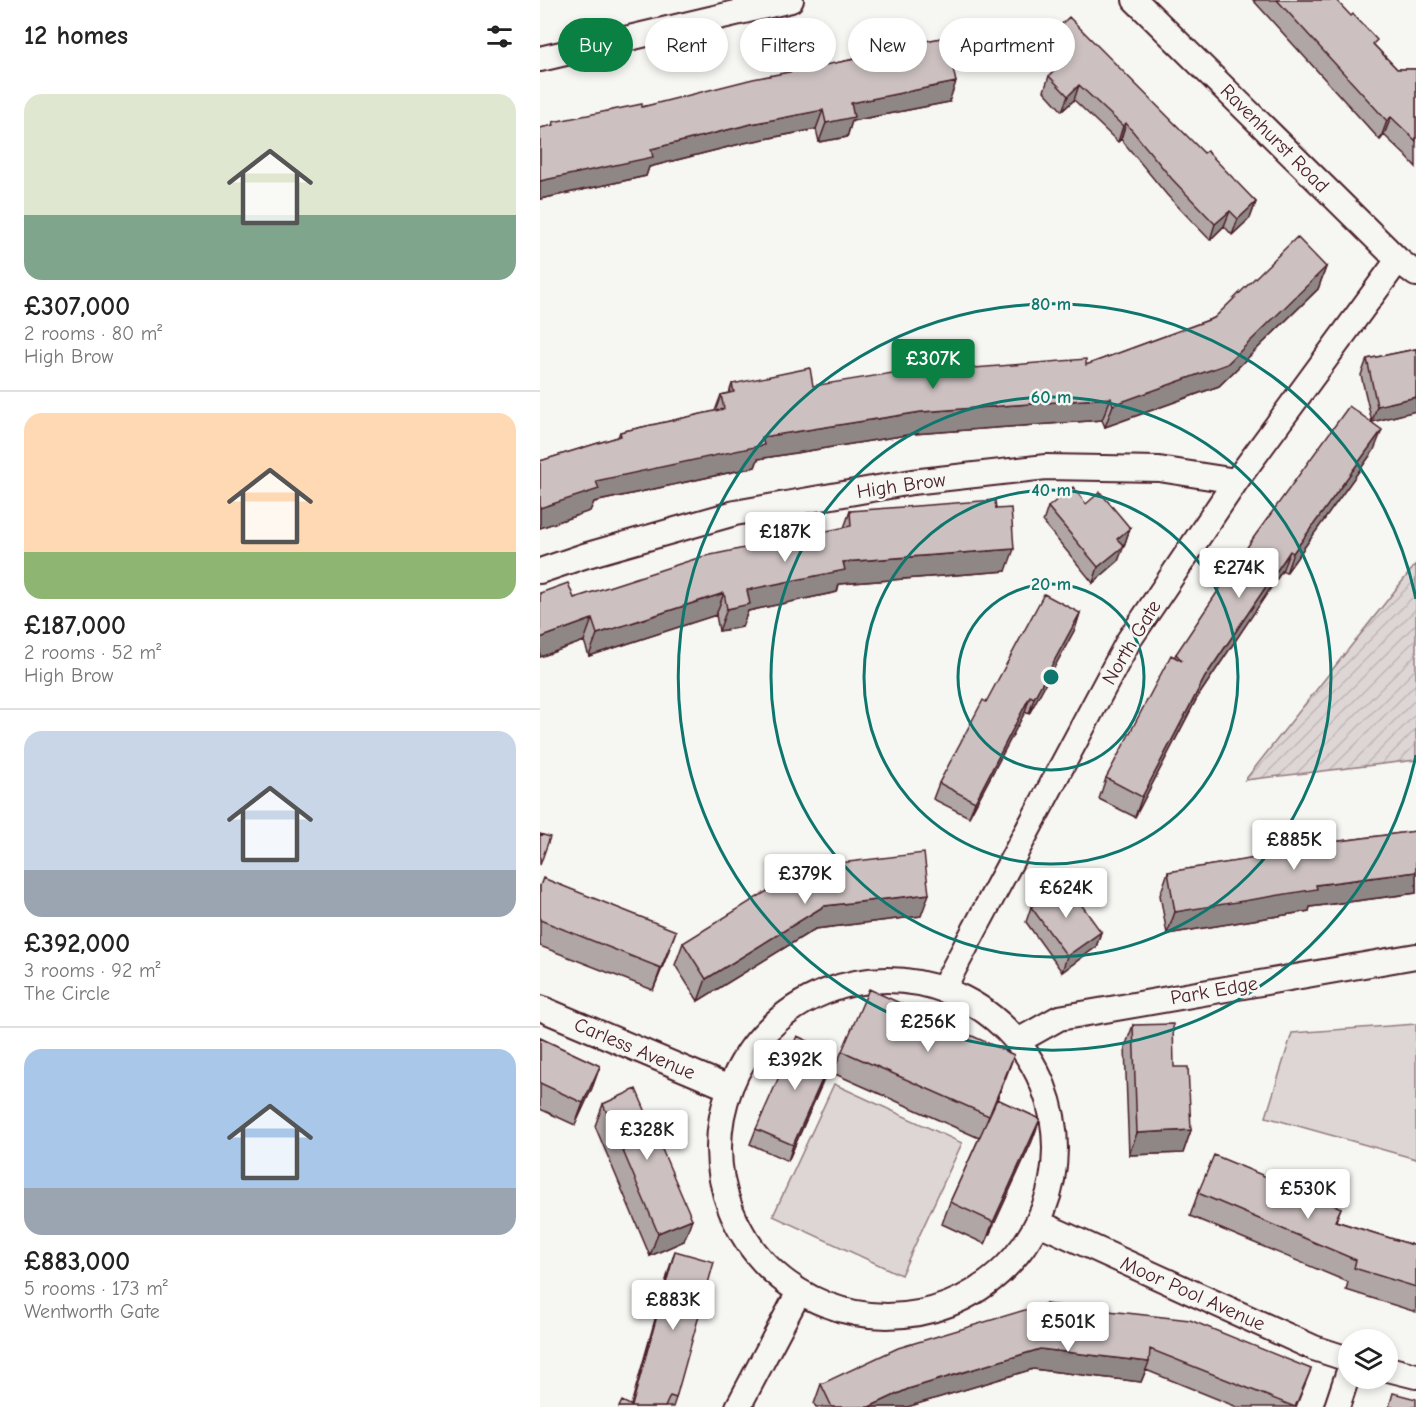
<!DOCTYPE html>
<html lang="en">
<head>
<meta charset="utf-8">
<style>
  body { margin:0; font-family:"Comic Neue",sans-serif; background:#f2f2f2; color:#222; height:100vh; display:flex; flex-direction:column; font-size:22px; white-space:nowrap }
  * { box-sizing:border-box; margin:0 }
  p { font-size:20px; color:#767676 }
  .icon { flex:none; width:33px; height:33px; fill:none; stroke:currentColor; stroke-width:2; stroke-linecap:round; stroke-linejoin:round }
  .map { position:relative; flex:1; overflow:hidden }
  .details { display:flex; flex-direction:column; background:#fff; width:540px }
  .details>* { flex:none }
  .hud { position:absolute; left:18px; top:18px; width:570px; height:54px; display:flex; gap:12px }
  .tools { position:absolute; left:798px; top:1329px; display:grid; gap:12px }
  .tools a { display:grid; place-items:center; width:60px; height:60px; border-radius:50%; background:#fff; box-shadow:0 3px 9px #0003; font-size:30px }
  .price { position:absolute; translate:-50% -51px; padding:0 14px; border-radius:6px; background:#fff; color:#222; font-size:20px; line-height:39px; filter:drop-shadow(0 2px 3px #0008) }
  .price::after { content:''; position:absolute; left:50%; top:36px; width:18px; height:14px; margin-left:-9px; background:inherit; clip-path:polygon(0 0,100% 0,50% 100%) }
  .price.on { background:#0b8043; color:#fff }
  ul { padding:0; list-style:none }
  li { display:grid; align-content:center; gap:12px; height:318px; padding:0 24px }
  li+li { border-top:2px solid #e0e0e0 }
  li span { display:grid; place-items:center; height:186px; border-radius:18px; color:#555 }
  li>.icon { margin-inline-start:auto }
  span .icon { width:108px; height:108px; fill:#fffc; stroke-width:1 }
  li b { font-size:26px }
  h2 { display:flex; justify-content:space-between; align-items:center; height:72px; padding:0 24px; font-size:26px }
  .chip { padding:0 21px; border-radius:27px; background:#fff; box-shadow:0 3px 9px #0003; font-size:21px; line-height:54px }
  .chip.on { background:#0b8043; color:#fff }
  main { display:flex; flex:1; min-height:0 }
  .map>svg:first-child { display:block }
  .green { fill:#ddd6d5; stroke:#947a80; stroke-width:1.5 }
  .garden { fill:url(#garden-furrows); stroke:#947a80; stroke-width:1.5 }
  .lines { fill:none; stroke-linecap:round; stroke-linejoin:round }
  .street-casing { stroke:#4a1f2b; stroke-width:28 }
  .street { stroke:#f6f6f2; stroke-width:24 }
  .wall { fill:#afa6a5; stroke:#4a1f2b; stroke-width:1.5 }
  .shaded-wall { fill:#8f8786; stroke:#4a1f2b; stroke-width:1.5 }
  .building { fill:#ccc1c0; stroke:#4a1f2b; stroke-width:1.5 }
  .ring { fill:none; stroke:#0f766e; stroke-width:3 }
  .labels { text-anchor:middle; stroke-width:5; stroke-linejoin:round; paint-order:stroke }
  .street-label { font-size:20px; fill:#4a1f2b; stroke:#f6f6f2 }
  .centre { fill:#0f766e; stroke:#f6f6f2; stroke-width:3 }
  .ring-label { font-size:18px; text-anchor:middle; font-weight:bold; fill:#0f766e; stroke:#f6f6f2; stroke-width:5; stroke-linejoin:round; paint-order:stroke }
</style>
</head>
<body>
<main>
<section class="details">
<h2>12 homes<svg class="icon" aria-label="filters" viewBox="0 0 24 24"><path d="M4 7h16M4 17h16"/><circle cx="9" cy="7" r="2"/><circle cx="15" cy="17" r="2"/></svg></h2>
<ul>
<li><span style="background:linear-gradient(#dfe7d0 65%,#7fa58c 0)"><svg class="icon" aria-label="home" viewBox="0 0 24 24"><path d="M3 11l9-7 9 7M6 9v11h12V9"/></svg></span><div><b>£307,000</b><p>2 rooms · 80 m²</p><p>High Brow</p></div></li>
<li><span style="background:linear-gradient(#ffd9b3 75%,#8fb573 0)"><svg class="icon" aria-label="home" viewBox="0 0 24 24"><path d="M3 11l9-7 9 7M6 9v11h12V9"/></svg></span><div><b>£187,000</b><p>2 rooms · 52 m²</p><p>High Brow</p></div></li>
<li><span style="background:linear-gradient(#c9d6e8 75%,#9aa5b1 0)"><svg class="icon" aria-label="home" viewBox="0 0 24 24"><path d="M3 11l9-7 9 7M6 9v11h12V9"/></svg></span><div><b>£392,000</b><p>3 rooms · 92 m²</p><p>The Circle</p></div></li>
<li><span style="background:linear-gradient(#a9c7e8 75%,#9aa5b1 0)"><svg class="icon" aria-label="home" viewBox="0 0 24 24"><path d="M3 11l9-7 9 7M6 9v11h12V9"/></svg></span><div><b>£883,000</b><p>5 rooms · 173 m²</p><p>Wentworth Gate</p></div></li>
</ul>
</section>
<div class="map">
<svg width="876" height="1407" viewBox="0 0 876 1407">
  <defs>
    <pattern id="garden-furrows" width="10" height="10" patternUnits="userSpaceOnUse" patternTransform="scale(1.5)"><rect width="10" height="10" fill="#ddd6d5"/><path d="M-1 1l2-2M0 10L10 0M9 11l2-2" fill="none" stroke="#bfb7b7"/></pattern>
  </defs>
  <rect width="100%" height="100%" fill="#f6f6f2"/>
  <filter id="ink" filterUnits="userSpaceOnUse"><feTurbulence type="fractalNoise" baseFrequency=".0167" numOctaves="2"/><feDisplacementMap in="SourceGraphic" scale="12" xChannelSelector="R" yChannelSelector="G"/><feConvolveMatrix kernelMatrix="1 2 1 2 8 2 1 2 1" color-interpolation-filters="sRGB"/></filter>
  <g filter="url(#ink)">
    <path class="green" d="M 876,1024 L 876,1159 L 726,1117 L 752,1033 Z
      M 294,1084 L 422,1143 L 361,1275 L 233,1216 Z"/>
    <path class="garden" d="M 876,564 L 876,760 L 705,780 Z"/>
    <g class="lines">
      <defs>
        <path id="street" d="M 595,0 L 858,260 L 876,274
          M 0,59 L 251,0
          M 0,571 L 44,556 L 195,513 L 372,482 L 506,467 L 619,469 L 696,481
          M179 1148a168 168 0 1 1 336 0a168 168 0 1 1-336 0Z
          M 403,989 L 589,640 L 696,481 L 858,260
          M 0,1008 L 189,1088
          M 478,1041 L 519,1018 L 876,956
          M 499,1223 L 774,1348 L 808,1359
          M 848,1369 L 876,1376
          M 198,1407 L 259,1292
          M 797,1407 L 808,1374"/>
      </defs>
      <use href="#street" class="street-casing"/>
      <use href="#street" class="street"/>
    </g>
    <path class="wall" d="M 713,0 L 796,0 L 835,46 L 857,69 L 876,69 L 876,167 L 865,155 L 844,135 L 840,140 Z
      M 503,42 L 664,153 L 716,202 L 710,218 L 692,235 L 684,226 L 670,240 L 627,195 L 581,139 L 578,142 L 534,100 L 522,111 L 504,91 L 509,76 L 513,73 L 498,57 Z
      M 315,55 L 409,102 L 312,121 L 307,137 L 279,142 L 276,129 L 204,143 L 109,167 L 106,176 L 0,199 L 0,128 L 12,126 L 13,122 L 102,107 L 314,59 Z
      M 786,267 L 778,289 L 679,386 L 565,427 L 562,420 L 373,434 L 218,459 L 215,467 L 54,502 L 50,511 L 0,528 L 0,461 L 78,437 L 80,432 L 175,411 L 181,395 L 189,393 L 192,384 L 273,386 L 421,369 L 546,365 L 674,318 Z
      M 876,349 L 876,411 L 832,422 L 821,375 L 827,359 Z
      M 834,450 L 746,573 L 742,571 L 657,698 L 595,817 L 559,799 L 566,778 L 636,654 Z
      M 546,504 L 590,528 L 585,543 L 583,545 L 578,561 L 553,583 L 503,522 L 508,507 Z
      M 456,509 L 466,571 L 299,584 L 297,592 L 208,611 L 202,627 L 179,631 L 176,615 L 49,656 L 44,641 L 0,657 L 0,593 L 34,598 L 304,528 L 310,511 Z
      M 540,613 L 535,629 L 489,714 L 485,712 L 429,817 L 393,799 L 399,783 L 446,702 Z
      M 876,831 L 876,893 L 770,907 L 769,911 L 627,934 L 620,895 L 628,872 L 783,848 L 785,843 Z
      M 0,886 L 128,953 L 113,990 L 0,946 Z
      M 491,907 L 561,932 L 556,947 L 522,972 L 486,922 Z
      M 381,916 L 275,929 L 158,1001 L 135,965 L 143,943 Z
      M 593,1025 L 651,1130 L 643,1153 L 589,1155 L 585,1047 Z
      M 0,1038 L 60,1066 L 52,1088 L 35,1125 L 0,1109 Z
      M 302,1051 L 474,1055 L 457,1099 L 500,1119 L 492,1141 L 445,1244 L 402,1224 L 410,1202 L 439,1138 L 293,1073 Z
      M 289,1068 L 248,1161 L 210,1144 L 216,1129 Z
      M 63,1104 L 144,1241 L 110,1256 L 55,1126 Z
      M 658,1193 L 801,1208 L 796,1221 L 876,1246 L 876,1312 L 806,1290 L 808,1282 L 650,1216 Z
      M 135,1251 L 136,1398 L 133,1407 L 79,1407 L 91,1405 L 130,1266 Z
      M 505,1304 L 771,1369 L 756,1407 L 697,1407 L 606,1370 L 601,1382 L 493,1369 L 367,1407 L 276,1407 L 274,1404 L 281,1384 Z"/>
    <path class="shaded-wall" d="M 416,82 L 409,102 L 312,121 L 307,137 L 279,142 L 286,123 L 311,103 Z
      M 539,85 L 534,100 L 522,111 L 528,96 Z
      M 283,110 L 276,129 L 204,143 L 109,167 L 106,176 L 0,199 L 0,181 L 111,149 L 211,124 Z
      M 851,117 L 844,135 L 840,140 L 847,121 Z
      M 586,123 L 581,139 L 578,142 L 583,126 Z
      M 716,202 L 710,218 L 692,235 L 698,219 Z
      M 690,211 L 684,226 L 670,240 L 675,224 Z
      M 786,267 L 778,289 L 679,386 L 565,427 L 573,405 Z
      M 876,397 L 876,411 L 832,422 L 837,406 Z
      M 571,398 L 562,420 L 373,434 L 218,459 L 215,467 L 54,502 L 50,511 L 0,528 L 0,508 L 56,481 L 222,437 L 381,412 Z
      M 842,430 L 834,450 L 746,573 L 753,553 Z
      M 590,528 L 585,543 L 572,554 L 577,539 Z
      M 584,546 L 578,561 L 553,583 L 558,567 Z
      M 474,549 L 466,571 L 299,584 L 297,592 L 208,611 L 202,627 L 179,631 L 187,609 L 207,590 L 303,562 Z
      M 750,551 L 742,571 L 657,698 L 595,817 L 602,797 L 665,677 Z
      M 184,593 L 176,615 L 49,656 L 57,634 Z
      M 540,613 L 535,629 L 489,714 L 494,698 Z
      M 52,619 L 44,641 L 0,657 L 0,638 Z
      M 490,696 L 485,712 L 429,817 L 435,802 Z
      M 876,872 L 876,893 L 770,907 L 769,911 L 627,934 L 635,912 L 776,885 Z
      M 389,894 L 381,916 L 275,929 L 158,1001 L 166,979 L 284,906 Z
      M 136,931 L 128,953 L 113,990 L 121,968 Z
      M 561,932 L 556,947 L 522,972 L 527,956 Z
      M 294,1053 L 289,1068 L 248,1161 L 253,1145 Z
      M 474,1055 L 466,1077 L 441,1139 L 449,1116 Z
      M 60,1066 L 52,1088 L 35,1125 L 43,1103 Z
      M 500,1119 L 492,1141 L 445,1244 L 453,1222 Z
      M 651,1130 L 643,1153 L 589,1155 L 597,1133 Z
      M 152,1219 L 144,1241 L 110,1256 L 118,1233 Z
      M 500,1349 L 609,1362 L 601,1382 L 493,1369 L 367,1407 L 329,1407 L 368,1389 Z"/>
    <path class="building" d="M 737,0 L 796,0 L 811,16 L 813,14 L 837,40 L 833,44 L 857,69 L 876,69 L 876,141 L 851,117 L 847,121 Z
      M 529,17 L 664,153 L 667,151 L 716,202 L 698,219 L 690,211 L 675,224 L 632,179 L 586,123 L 583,126 L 539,85 L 528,96 L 509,76 L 524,62 L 503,42 Z
      M 406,37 L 416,82 L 311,103 L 314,117 L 286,123 L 283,110 L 211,124 L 111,149 L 113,157 L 0,181 L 0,128 L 14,125 L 13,122 L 102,104 L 102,107 L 213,79 L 316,59 L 315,55 Z
      M 757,237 L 786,267 L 687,364 L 573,405 L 571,398 L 381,412 L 222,437 L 224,445 L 56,481 L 59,489 L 0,508 L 0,461 L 81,436 L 80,432 L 184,409 L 181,395 L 194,392 L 192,384 L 270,368 L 273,386 L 420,362 L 421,369 L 546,359 L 546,365 L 674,318 Z
      M 876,349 L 876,397 L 837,406 L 827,359 Z
      M 809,406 L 842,430 L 753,553 L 750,551 L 665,677 L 602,797 L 566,778 L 631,655 L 642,661 L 636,654 L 714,537 Z
      M 533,487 L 546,504 L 560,492 L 590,528 L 577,539 L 584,546 L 558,567 L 508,507 Z
      M 455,500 L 456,509 L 471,508 L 474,549 L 303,562 L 305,570 L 207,590 L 210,604 L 187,609 L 184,593 L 57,634 L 52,619 L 0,638 L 0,593 L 28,583 L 34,598 L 161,557 L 311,526 L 310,511 Z
      M 504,594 L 540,613 L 494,698 L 490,696 L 435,802 L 399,783 L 443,700 L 446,702 Z
      M 876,831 L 876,872 L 776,885 L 777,889 L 635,912 L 628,872 L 785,847 L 785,843 Z
      M 0,834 L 10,837 L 0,865 Z
      M 384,853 L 389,894 L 284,906 L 166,979 L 143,943 L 266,867 Z
      M 3,878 L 136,931 L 121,968 L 0,920 L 0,886 Z
      M 525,882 L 561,932 L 527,956 L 491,907 Z
      M 329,989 L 474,1055 L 449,1116 L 302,1051 Z
      M 633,1024 L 634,1067 L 648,1067 L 651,1130 L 597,1133 L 593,1025 Z
      M 257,1036 L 294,1053 L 253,1145 L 216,1129 Z
      M 0,1038 L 60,1066 L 43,1103 L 0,1083 Z
      M 96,1089 L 152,1219 L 118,1233 L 63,1104 Z
      M 457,1099 L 500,1119 L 453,1222 L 410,1202 Z
      M 674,1155 L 801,1208 L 795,1221 L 876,1246 L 876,1287 L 814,1268 L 816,1260 L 658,1193 Z
      M 135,1251 L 174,1262 L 136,1398 L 130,1396 L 125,1407 L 79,1407 L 82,1401 L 92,1406 Z
      M 505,1304 L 650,1320 L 771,1369 L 755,1407 L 610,1349 L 609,1362 L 500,1349 L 368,1389 L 329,1407 L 292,1407 L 281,1384 L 358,1348 Z
      M 853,1393 L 876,1399 L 876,1407 L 849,1407 Z"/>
  </g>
  <g class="ring">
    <circle cx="511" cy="677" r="93"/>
    <circle cx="511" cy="677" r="187"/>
    <circle cx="511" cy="677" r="280"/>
    <path d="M876 755A373 373 0 1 1 876 599"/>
  </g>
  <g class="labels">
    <g class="street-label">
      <text transform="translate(735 138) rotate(45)" y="7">Ravenhurst Road</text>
      <text transform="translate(361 485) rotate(-8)" y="7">High Brow</text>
      <text transform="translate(591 642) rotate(-59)" y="7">North Gate</text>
      <text transform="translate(674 990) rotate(-10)" y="7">Park Edge</text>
      <text transform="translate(95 1048) rotate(23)" y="7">Carless Avenue</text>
      <text transform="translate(653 1293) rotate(24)" y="7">Moor Pool Avenue</text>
    </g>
  </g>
  <circle cx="511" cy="677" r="9" class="centre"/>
  <g class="ring-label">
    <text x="511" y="310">80 m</text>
    <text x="511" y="403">60 m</text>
    <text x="511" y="496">40 m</text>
    <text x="511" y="590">20 m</text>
  </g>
</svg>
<div class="tools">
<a><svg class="icon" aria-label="layers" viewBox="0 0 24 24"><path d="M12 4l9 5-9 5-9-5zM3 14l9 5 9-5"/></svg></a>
</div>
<b class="price on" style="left:393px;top:390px">£307K</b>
<b class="price" style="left:245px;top:563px">£187K</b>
<b class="price" style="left:699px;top:599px">£274K</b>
<b class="price" style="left:754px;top:871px">£885K</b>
<b class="price" style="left:265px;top:905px">£379K</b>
<b class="price" style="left:526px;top:919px">£624K</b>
<b class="price" style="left:388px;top:1053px">£256K</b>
<b class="price" style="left:255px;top:1091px">£392K</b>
<b class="price" style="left:107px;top:1161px">£328K</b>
<b class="price" style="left:768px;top:1220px">£530K</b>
<b class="price" style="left:133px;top:1331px">£883K</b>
<b class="price" style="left:528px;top:1353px">£501K</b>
<div class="hud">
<a class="chip on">Buy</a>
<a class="chip">Rent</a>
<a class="chip">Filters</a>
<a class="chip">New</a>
<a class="chip">Apartment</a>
</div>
</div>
</main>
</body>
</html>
